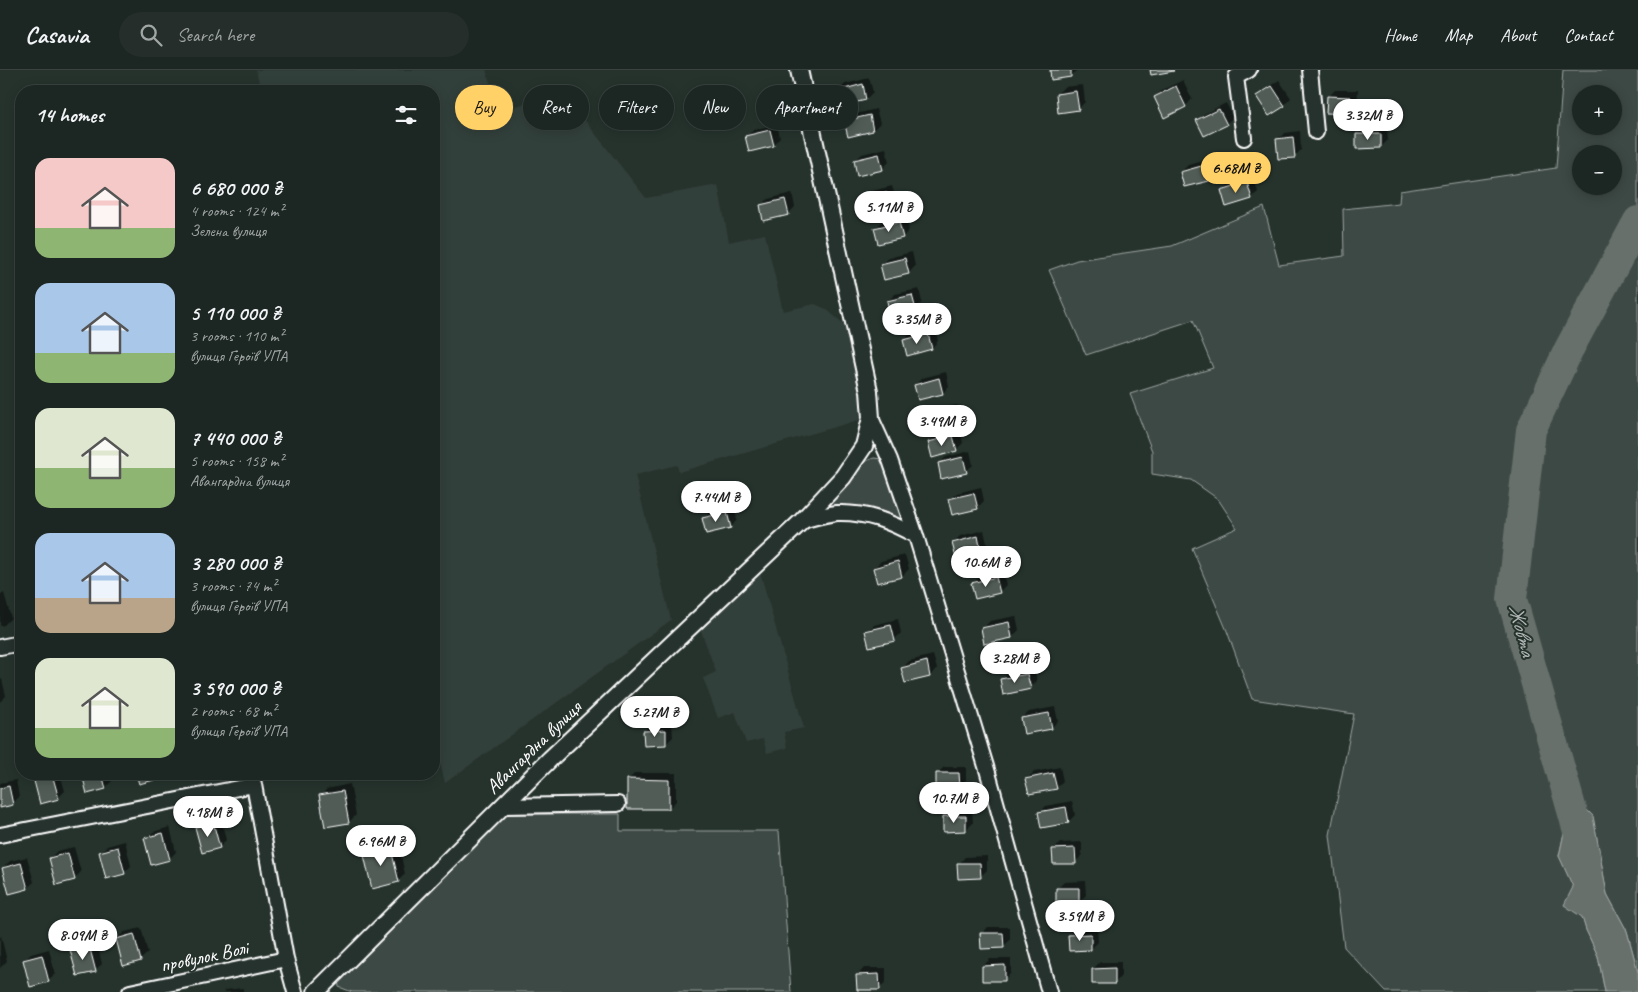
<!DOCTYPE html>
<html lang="en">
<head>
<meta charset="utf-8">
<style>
  body { margin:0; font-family:Caveat,sans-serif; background:#252e2a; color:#f1f3f6; height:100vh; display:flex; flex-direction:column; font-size:19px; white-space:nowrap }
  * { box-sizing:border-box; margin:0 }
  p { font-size:16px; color:#a0a5a5 }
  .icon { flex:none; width:28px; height:28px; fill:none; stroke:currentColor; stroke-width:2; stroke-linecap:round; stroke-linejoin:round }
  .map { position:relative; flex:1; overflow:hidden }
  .drawer { position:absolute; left:15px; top:15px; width:425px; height:695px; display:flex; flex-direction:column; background:#1c2622; border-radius:20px; box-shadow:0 2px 12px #0003,0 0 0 1px #3a4340 }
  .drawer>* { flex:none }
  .hud { position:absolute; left:455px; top:15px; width:475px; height:45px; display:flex; gap:10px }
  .tools { position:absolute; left:1572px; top:15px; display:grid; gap:10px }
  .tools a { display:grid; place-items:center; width:50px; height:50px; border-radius:50%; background:#1c2622; box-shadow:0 2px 12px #0003,0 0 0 1px #3a4340; font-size:25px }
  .price { position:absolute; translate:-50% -42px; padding:0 11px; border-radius:18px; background:#fff; color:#222; font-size:16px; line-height:32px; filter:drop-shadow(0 1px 2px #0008) }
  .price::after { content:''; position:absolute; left:50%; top:30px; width:15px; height:11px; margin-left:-8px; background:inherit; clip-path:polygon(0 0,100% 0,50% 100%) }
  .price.selected { background:#ffd166; color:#111 }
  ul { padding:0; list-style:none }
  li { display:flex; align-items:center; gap:15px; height:125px; padding:0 20px }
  li span { display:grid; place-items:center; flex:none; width:140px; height:100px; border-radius:15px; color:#555 }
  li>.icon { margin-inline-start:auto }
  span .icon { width:60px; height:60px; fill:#fffc; stroke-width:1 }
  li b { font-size:21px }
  h2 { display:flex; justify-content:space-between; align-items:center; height:60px; padding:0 20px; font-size:21px }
  .chip { padding:0 18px; border-radius:22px; background:#1c2622; box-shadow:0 2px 12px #0003,0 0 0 1px #3a4340; font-size:18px; line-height:45px }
  .chip.selected { background:#ffd166; color:#111 }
  header { display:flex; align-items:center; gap:30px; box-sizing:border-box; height:70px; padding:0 25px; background:#1c2622; border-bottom:1px solid #3a4340 }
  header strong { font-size:24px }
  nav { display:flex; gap:28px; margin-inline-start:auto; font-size:18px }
  .search { width:350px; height:45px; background:#252e2a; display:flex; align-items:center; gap:12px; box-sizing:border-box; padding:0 18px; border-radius:28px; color:#a0a5a5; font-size:19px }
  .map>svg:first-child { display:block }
  .built { fill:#333f3a }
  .green { fill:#3e4944; stroke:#9ea4a2; fill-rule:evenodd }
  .water { fill:#67706c; stroke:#a4a9a7 }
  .shadow { fill:#0007 }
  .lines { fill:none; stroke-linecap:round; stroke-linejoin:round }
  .river { stroke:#67706c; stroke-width:30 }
  .building { fill:#515c57; stroke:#fff }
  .minor-casing { stroke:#fff; stroke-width:18 }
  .tertiary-casing { stroke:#fff; stroke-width:20 }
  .minor { stroke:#26332d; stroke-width:14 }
  .tertiary { stroke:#26332d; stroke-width:16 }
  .labels { text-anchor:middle; stroke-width:4; stroke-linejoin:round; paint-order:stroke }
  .street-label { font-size:20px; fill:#fff; stroke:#26332d }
  .water-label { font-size:21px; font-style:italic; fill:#b3b8b6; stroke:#26332d }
</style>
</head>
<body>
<header>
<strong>Casavia</strong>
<div class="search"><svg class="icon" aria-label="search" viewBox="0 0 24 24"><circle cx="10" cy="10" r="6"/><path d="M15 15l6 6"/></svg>Search here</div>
<nav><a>Home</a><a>Map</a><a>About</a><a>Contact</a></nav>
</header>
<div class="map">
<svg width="1638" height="922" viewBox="0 0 1638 922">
  <rect width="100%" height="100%" fill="#26332d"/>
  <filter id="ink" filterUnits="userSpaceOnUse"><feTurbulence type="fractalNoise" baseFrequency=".02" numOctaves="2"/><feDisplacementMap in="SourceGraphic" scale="10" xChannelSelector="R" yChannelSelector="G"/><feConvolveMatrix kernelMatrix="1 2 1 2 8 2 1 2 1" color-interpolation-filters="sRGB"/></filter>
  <g filter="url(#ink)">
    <path class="built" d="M 256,0 L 486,0 L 499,40 L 564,24 L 646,128 L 718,115 L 729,172 L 765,164 L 783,241 L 815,234 L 826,239 L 845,255 L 861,325 L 859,350 L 679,402 L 677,395 L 635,405 L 671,550 L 445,713 L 434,669 L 434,21 L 261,21 Z
      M 760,502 L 804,658 L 784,662 L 787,678 L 767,683 L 763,669 L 746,673 L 735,642 L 718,648 L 703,608 L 716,602 L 700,558 Z"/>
    <path class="green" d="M 1563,0 L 1638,0 L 1638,902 L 1627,861 L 1607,824 L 1593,747 L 1567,749 L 1559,786 L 1573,816 L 1586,860 L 1598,886 L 1605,922 L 1386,922 L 1344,877 L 1330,765 L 1354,644 L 1252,629 L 1227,561 L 1192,478 L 1237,458 L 1218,429 L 1191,410 L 1152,404 L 1152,381 L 1130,324 L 1213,298 L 1193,250 L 1086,285 L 1049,200 L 1077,190 L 1172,176 L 1264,137 L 1279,195 L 1344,186 L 1343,139 L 1399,133 L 1400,121 L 1556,98 ZM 1581,24 L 1614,24 L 1614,56 L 1581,56 ZM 1581,84 L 1614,84 L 1614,116 L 1581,116 Z
      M 874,388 L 881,389 L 886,395 L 908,456 L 823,442 L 860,396 L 866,391 Z
      M 508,744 L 620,744 L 620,761 L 779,761 L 791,922 L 352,922 L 339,917 L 338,908 Z"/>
    <path class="water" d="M 1587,740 L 1593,746 L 1607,824 L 1627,861 L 1638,902 L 1638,922 L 1605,922 L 1598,886 L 1586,860 L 1582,847 L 1564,835 L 1573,817 L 1559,786 L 1567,749 Z"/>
    <path class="shadow" d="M 1051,0 L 1077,0 L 1071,6 Z
      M 869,8 L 873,22 L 866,29 L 839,21 L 845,14 Z
      M 1183,10 L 1192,29 L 1186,36 L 1164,46 L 1155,27 L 1162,20 Z
      M 1279,10 L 1291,28 L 1284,35 L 1257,26 L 1264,20 Z
      M 1083,15 L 1085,32 L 1078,39 L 1057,24 L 1064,17 Z
      M 1335,20 L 1358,20 L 1357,36 L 1351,42 L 1328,27 Z
      M 1226,33 L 1233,47 L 1226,54 L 1197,50 L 1204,44 Z
      M 876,39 L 880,53 L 873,60 L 849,66 L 846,52 L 852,45 Z
      M 777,54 L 780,68 L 773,75 L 746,67 L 753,60 Z
      M 1387,57 L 1388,70 L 1381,77 L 1357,65 L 1364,58 Z
      M 1300,61 L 1301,80 L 1294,87 L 1278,69 L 1285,63 Z
      M 886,78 L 889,92 L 882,99 L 855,91 L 862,84 Z
      M 1212,89 L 1215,103 L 1209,110 L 1181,102 L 1188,95 Z
      M 1253,106 L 1258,122 L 1251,128 L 1223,120 L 1230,113 Z
      M 892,116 L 896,130 L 889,137 L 862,129 L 869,122 Z
      M 792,123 L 795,137 L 788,144 L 761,136 L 768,129 Z
      M 906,146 L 909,160 L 903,167 L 875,158 L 882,152 Z
      M 912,182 L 915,196 L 909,203 L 881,195 L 888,188 Z
      M 919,219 L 922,232 L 915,239 L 888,231 L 895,224 Z
      M 935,258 L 938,271 L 932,278 L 904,270 L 911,263 Z
      M 946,302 L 949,316 L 943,323 L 915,315 L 922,308 Z
      M 957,335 L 960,349 L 953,356 L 926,347 L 933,341 Z
      M 960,360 L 963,373 L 956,380 L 929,372 L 936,365 Z
      M 970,381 L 973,395 L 966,401 L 939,393 L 946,387 Z
      M 981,417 L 984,431 L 977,438 L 950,429 L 957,423 Z
      M 734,436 L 737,450 L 731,457 L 703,449 L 710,442 Z
      M 984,460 L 987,474 L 981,481 L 953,473 L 960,466 Z
      M 905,485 L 909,499 L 902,506 L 874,498 L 881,491 Z
      M 1003,501 L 1006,515 L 999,522 L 972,514 L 979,507 Z
      M 4,523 L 11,548 L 4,555 L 0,556 L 0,524 Z
      M 1016,546 L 1019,560 L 1012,567 L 983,558 L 990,551 Z
      M 898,549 L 901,563 L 894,570 L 867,562 L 874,555 Z
      M 933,585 L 937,599 L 930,606 L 903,598 L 909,591 Z
      M 1034,598 L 1037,611 L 1030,618 L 1001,610 L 1008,603 Z
      M 21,606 L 21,621 L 18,609 Z
      M 2,609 L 6,626 L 0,632 L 0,610 Z
      M 1055,637 L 1058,651 L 1051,658 L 1022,648 L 1029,642 Z
      M 651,654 L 672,654 L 673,667 L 666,674 L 644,661 Z
      M 944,697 L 966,697 L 966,710 L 959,717 L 937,704 Z
      M 1060,697 L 1063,711 L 1056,718 L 1027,709 L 1034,702 Z
      M 635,703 L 676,703 L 676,731 L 669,738 L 628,710 Z
      M 39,704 L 60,704 L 65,721 L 58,728 L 35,708 Z
      M 83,704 L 110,704 L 112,711 L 105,718 L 88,723 Z
      M 137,704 L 161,704 L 157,708 L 140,713 Z
      M 316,704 L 331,704 L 317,707 Z
      M 16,710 L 19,727 L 12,734 L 0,736 L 0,713 Z
      M 350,714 L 356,745 L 349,752 L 326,756 L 320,726 L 327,719 Z
      M 1072,731 L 1075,745 L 1068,752 L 1039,743 L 1046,736 Z
      M 972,739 L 973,753 L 966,760 L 944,747 L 951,740 Z
      M 220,746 L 226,770 L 220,777 L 196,757 L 203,750 Z
      M 170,757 L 176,782 L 169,789 L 146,769 L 153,762 Z
      M 397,768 L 405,804 L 398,811 L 365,781 L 372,774 Z
      M 125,771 L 131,796 L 124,803 L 100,783 L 107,776 Z
      M 1082,772 L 1082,786 L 1075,792 L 1054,779 L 1060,773 Z
      M 74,777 L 81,802 L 74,809 L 50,788 L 57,781 Z
      M 987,786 L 987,800 L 980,807 L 959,794 L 965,787 Z
      M 27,787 L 34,812 L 27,818 L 3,798 L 10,791 Z
      M 1085,811 L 1086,825 L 1079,832 L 1057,819 L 1064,812 Z
      M 988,857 L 1010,857 L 1010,870 L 1003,877 L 982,864 Z
      M 141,858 L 148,883 L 141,889 L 123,894 L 117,869 L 124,862 Z
      M 1097,858 L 1098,872 L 1091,879 L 1069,866 L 1076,859 Z
      M 1,866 L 7,891 L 0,898 L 0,867 Z
      M 96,869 L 102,894 L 95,900 L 72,880 L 78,873 Z
      M 49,879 L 55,904 L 48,910 L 25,890 L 31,884 Z
      M 990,889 L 1011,889 L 1011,903 L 1004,910 L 983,896 Z
      M 1100,892 L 1121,892 L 1121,906 L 1115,913 L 1093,899 Z
      M 864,898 L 886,898 L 886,912 L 879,919 L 858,905 Z
      M 243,918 L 243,922 L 223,922 L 225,920 Z"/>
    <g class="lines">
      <path class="river" d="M 1585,786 L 1512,529 L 1531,360 L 1569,279 L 1638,151"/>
    </g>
    <path class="building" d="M 1050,0 L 1071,0 L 1071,7 L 1051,10 Z
      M 1150,0 L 1173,0 L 1174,1 L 1151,5 Z
      M 863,14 L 866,30 L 841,36 L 837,21 Z
      M 1176,16 L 1186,37 L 1164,48 L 1154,27 Z
      M 1272,16 L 1285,36 L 1269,46 L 1256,26 Z
      M 1076,21 L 1079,40 L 1058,43 L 1056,24 Z
      M 1327,26 L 1351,27 L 1351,44 L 1326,43 Z
      M 1219,39 L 1227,55 L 1204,66 L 1196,50 Z
      M 870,45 L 873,61 L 848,67 L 844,51 Z
      M 770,60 L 774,76 L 749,82 L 745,66 Z
      M 1356,64 L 1381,64 L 1381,78 L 1356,79 Z
      M 1293,67 L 1295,88 L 1278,89 L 1276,69 Z
      M 879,84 L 883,100 L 857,106 L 854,90 Z
      M 1205,95 L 1209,111 L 1184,117 L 1180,102 Z
      M 1247,112 L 1252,129 L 1226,137 L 1221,120 Z
      M 886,122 L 890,138 L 864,144 L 860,128 Z
      M 785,129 L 789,145 L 763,151 L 760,135 Z
      M 899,152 L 903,168 L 878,174 L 874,158 Z
      M 905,188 L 909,204 L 884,210 L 880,194 Z
      M 912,225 L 916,240 L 890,246 L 887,231 Z
      M 928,264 L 932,279 L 907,286 L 903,270 Z
      M 939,308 L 943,324 L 918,330 L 914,315 Z
      M 950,341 L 954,357 L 928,363 L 925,347 Z
      M 953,366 L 957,381 L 932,388 L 928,372 Z
      M 963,387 L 967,403 L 941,409 L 938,393 Z
      M 974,423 L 978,439 L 952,445 L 948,429 Z
      M 727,442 L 731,458 L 706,464 L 702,448 Z
      M 978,466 L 981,482 L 956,488 L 952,473 Z
      M 898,491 L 902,507 L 877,513 L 873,498 Z
      M 996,507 L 1000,523 L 975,529 L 971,513 Z
      M 1009,552 L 1012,568 L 984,574 L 981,558 Z
      M 891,555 L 895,571 L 869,577 L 865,561 Z
      M 927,591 L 930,607 L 905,613 L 901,598 Z
      M 1027,604 L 1031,619 L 1003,625 L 1000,609 Z
      M 1049,643 L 1052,659 L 1024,664 L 1021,648 Z
      M 666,660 L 666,675 L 644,676 L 643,661 Z
      M 936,703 L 959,703 L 960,718 L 936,719 Z
      M 1053,703 L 1057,719 L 1029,724 L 1025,709 Z
      M 47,704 L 52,704 L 59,729 L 40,734 L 33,707 Z
      M 82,704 L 102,704 L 106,719 L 87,724 Z
      M 136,704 L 156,704 L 158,709 L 139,714 Z
      M 627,709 L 669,710 L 669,739 L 627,739 Z
      M 9,716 L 13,735 L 0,738 L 0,718 Z
      M 343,721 L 349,753 L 325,757 L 319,725 Z
      M 1066,737 L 1069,753 L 1041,758 L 1038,742 Z
      M 943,746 L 966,746 L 966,761 L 943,762 Z
      M 213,752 L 220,778 L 202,783 L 195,757 Z
      M 163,763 L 170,790 L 151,795 L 144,768 Z
      M 390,775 L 399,812 L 372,819 L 363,781 Z
      M 118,777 L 125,804 L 106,809 L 99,782 Z
      M 1075,778 L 1076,794 L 1053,794 L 1052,779 Z
      M 68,783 L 75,810 L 56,815 L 49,788 Z
      M 21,793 L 28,819 L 9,824 L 2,798 Z
      M 957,793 L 980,793 L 981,808 L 958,809 Z
      M 1056,818 L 1079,818 L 1079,833 L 1056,833 Z
      M 980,863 L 1003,863 L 1004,878 L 981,879 Z
      M 134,864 L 141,891 L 123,896 L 116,869 Z
      M 1091,864 L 1091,880 L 1069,881 L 1068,865 Z
      M 89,875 L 96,902 L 77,906 L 70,880 Z
      M 42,885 L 49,912 L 30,917 L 23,890 Z
      M 1005,895 L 1005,911 L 982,911 L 982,896 Z
      M 1115,898 L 1115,914 L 1092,914 L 1092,899 Z
      M 879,904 L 880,920 L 857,920 L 856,905 Z"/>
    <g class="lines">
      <defs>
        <path id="minor" d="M 1310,0 L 1316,62
          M 1244,68 L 1236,7 L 1249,0
          M 871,348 L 890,390 L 916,466 L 988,703 L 1049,922
          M 802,451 C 813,448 826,444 837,443 C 867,442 891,452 916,466
          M 0,577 L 21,573
          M 252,704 L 286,889 L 295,922
          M 504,736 L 618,734
          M 0,765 L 254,715
          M 130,922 L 286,889"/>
        <path id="tertiary" d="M 316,922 L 550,689 L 802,451 L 843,407 L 864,376 L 871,348 L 869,321 L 799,0"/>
      </defs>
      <use href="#minor" class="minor-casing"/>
      <use href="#tertiary" class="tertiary-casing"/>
      <use href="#minor" class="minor"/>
      <use href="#tertiary" class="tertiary"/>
    </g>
  </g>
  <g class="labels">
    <g class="street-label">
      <text transform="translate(533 677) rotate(-44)" y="7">Авангардна вулиця</text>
      <text transform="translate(204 886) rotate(-12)" y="7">провулок Волі</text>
    </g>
    <g class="water-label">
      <text transform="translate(1522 560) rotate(75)" y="7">Жовта</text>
    </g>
  </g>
</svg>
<div class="tools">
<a>+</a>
<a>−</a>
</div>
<b class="price" style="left:1368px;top:71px">3.32M ₴</b>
<b class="price selected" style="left:1236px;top:124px">6.68M ₴</b>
<b class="price" style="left:889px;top:163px">5.11M ₴</b>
<b class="price" style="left:917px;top:275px">3.35M ₴</b>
<b class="price" style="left:942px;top:377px">3.49M ₴</b>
<b class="price" style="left:716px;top:453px">7.44M ₴</b>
<b class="price" style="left:986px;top:518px">10.6M ₴</b>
<b class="price" style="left:1015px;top:614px">3.28M ₴</b>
<b class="price" style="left:655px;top:668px">5.27M ₴</b>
<b class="price" style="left:954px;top:754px">10.7M ₴</b>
<b class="price" style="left:208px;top:768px">4.18M ₴</b>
<b class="price" style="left:381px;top:797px">6.96M ₴</b>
<b class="price" style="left:1080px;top:872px">3.59M ₴</b>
<b class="price" style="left:83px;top:891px">8.09M ₴</b>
<div class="hud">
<a class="chip selected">Buy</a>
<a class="chip">Rent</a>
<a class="chip">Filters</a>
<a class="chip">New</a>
<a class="chip">Apartment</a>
</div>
<section class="drawer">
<h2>14 homes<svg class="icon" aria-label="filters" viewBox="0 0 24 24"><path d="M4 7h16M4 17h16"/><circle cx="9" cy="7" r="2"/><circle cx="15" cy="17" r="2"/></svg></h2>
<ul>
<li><span style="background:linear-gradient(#f6c9c9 70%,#8fb573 0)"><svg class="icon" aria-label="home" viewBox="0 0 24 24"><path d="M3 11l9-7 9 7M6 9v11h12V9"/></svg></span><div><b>6 680 000 ₴</b><p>4 rooms · 124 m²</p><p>Зелена вулиця</p></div></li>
<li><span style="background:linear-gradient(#a9c7e8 70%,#8fb573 0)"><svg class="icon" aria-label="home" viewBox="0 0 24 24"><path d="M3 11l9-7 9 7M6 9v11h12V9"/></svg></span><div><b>5 110 000 ₴</b><p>3 rooms · 110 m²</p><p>вулиця Героїв УПА</p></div></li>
<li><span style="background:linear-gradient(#dfe7d0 60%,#8fb573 0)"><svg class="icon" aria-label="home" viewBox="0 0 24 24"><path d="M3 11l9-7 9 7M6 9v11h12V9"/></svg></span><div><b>7 440 000 ₴</b><p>5 rooms · 158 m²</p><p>Авангардна вулиця</p></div></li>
<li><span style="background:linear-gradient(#a9c7e8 65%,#b9a48a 0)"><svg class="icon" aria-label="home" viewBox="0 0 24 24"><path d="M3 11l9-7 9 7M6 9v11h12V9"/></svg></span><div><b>3 280 000 ₴</b><p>3 rooms · 74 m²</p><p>вулиця Героїв УПА</p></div></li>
<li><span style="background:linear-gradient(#dfe7d0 70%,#8fb573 0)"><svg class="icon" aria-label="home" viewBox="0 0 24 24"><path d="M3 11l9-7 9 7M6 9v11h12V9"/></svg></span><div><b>3 590 000 ₴</b><p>2 rooms · 68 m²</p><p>вулиця Героїв УПА</p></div></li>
</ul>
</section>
</div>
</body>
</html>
